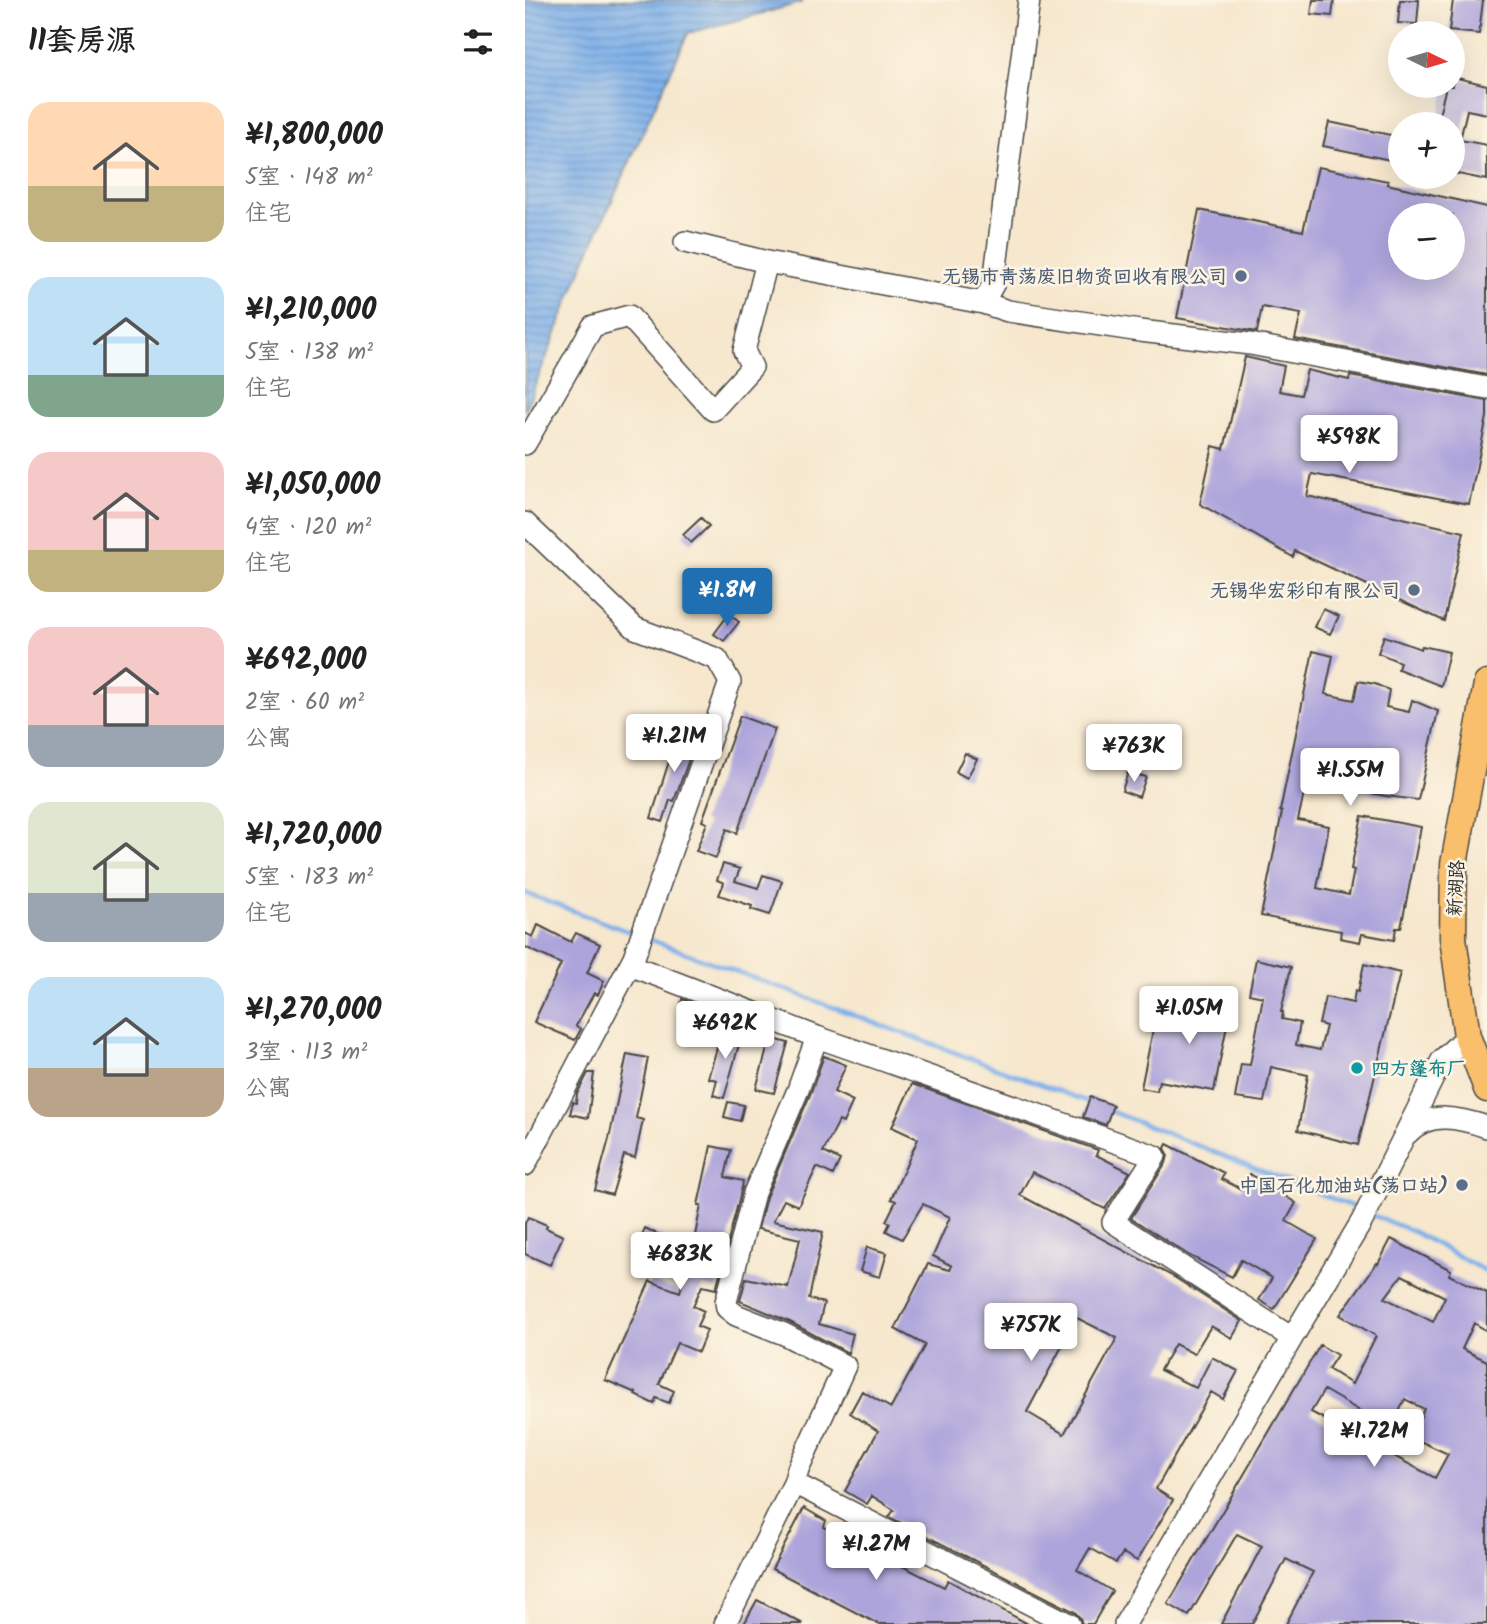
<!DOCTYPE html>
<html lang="zh">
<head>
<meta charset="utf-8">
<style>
  body { margin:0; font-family:Kalam,"LXGW WenKai TC",sans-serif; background:#f2f2f2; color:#222; height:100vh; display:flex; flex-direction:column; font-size:26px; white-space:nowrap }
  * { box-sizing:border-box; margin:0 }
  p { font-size:23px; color:#767676 }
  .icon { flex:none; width:38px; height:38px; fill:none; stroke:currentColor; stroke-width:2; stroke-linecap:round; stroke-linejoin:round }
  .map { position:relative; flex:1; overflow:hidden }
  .side { display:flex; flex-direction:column; background:#fff; width:525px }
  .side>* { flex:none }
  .needle { width:46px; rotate:95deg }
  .tools { position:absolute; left:863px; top:21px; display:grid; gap:14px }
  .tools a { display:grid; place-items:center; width:77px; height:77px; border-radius:50%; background:#fff; box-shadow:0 7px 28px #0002; font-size:35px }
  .price { position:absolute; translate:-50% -60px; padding:0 16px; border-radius:7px; background:#fff; color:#222; font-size:23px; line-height:46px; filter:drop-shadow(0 2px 4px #0008) }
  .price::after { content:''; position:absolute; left:50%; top:42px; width:21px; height:16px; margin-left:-10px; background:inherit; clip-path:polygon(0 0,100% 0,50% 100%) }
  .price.active { background:#1f6fb2; color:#fff }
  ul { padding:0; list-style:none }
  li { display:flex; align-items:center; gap:21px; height:175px; padding:0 28px }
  li span { display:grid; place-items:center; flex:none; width:196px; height:140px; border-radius:21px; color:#555 }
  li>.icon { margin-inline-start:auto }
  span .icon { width:84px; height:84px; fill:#fffc; stroke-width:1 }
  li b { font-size:30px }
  h2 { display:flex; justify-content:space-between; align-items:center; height:84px; padding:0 28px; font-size:30px }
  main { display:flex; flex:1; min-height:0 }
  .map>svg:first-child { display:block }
  .water { fill:url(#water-rules); stroke:#546e8a; stroke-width:2 }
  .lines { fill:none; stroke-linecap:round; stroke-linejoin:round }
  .stream { stroke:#7eb0ea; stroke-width:4.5 }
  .building { fill:#ada4db; fill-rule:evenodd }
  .minor-casing { stroke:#494743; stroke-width:24 }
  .major-casing { stroke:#494743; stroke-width:29 }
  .minor { stroke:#fff; stroke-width:21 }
  .major { stroke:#f9bf6c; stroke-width:26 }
  .service-dot { fill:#5c6f8a; stroke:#fcf5e5; stroke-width:2.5 }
  .culture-dot { fill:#0f9aa8; stroke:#fcf5e5; stroke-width:2.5 }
  .labels { text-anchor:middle; stroke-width:5; stroke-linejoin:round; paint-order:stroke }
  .service-label { font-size:19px; font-weight:bold; fill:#4e5e75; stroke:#fcf5e5; text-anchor:end }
  .street-label { font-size:19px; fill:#2b2b2b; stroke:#fcf5e5 }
  .culture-label { font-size:19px; font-weight:bold; fill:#0d838f; stroke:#fcf5e5; text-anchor:start }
</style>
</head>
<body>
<main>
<section class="side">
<h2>11套房源<svg class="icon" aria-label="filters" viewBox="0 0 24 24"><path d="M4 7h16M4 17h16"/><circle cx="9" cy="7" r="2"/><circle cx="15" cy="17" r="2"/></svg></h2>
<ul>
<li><span style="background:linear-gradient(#ffd9b3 60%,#c2b280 0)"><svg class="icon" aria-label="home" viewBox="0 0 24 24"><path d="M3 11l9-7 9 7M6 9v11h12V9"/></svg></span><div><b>¥1,800,000</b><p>5室 · 148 m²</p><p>住宅</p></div></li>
<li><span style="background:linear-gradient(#bfe0f5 70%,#7fa58c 0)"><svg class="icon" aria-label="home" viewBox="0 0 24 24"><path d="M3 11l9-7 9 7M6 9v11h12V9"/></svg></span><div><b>¥1,210,000</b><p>5室 · 138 m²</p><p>住宅</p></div></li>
<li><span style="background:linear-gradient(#f6c9c9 70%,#c2b280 0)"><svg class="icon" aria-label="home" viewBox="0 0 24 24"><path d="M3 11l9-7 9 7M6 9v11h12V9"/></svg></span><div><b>¥1,050,000</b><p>4室 · 120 m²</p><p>住宅</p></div></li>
<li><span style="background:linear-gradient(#f6c9c9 70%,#9aa5b1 0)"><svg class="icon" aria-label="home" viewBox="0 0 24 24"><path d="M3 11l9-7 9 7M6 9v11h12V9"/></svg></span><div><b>¥692,000</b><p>2室 · 60 m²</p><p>公寓</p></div></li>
<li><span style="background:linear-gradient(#dfe7d0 65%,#9aa5b1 0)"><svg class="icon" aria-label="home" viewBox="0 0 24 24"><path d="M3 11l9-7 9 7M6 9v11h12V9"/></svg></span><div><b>¥1,720,000</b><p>5室 · 183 m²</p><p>住宅</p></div></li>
<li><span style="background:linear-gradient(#bfe0f5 65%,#b9a48a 0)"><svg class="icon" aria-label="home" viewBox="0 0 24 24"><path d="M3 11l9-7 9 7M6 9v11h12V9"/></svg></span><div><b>¥1,270,000</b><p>3室 · 113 m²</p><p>公寓</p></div></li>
</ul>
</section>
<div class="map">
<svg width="962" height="1624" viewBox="0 0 962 1624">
  <defs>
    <pattern id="water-rules" width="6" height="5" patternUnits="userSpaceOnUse" patternTransform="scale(1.75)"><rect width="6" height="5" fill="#7eb0ea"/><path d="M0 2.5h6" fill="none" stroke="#678fbe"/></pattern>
  </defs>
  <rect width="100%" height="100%" fill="#fcf5e5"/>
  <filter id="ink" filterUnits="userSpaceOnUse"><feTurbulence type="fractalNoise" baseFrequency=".0143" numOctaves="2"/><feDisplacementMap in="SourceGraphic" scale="14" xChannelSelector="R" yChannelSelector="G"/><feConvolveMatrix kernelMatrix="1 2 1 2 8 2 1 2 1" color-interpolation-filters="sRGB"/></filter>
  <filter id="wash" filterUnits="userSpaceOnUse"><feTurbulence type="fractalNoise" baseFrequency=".00686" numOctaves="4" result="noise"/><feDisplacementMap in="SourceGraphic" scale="28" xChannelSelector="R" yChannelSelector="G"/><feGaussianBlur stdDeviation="1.57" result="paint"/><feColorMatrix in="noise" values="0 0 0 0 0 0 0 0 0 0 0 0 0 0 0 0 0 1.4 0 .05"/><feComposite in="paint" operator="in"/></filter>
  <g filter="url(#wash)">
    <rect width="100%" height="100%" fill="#f6e7cd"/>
    <path class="water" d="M 0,0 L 276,0 L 276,3 L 163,33 L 61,258 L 0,411 Z"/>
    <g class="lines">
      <path class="stream" d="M 0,893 L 110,934
        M 121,938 L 566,1103
        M 580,1109 L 836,1210
        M 847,1215 L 887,1231 L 962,1272"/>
    </g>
    <g id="blocks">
      <path class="building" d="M 788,0 L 809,0 L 807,16 L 786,14 Z
        M 875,0 L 894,0 L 892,24 L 873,23 Z
        M 928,0 L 958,0 L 954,34 L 924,31 Z
        M 928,77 L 962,85 L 962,114 L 942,110 L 935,140 L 962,145 L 962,180 L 928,173 L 928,124 L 912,124 L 921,86 L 928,86 Z
        M 804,122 L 875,137 L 875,162 L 798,146 Z
        M 793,167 L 863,181 L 862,184 L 962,207 L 962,375 L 770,339 L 776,314 L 737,307 L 732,332 L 652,318 L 674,210 L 778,231 ZM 875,215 L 928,215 L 928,268 L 875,268 Z
        M 720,357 L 759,366 L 754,391 L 776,395 L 782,370 L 824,380 L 825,376 L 962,401 L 962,417 L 944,504 L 787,474 L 782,496 L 939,532 L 919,621 L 770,551 L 768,557 L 675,504 L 688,446 L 699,449 Z
        M 176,518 L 184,526 L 166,543 L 158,535 Z
        M 798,609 L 814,616 L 805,634 L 789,627 Z
        M 204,614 L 214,622 L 199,641 L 189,634 Z
        M 859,636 L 896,649 L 897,646 L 924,652 L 916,686 L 873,669 L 875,662 L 853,653 Z
        M 788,651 L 808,656 L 800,694 L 829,700 L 833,681 L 850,684 L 864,690 L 861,707 L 884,712 L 887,700 L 913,711 L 893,800 L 860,796 L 782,780 L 773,820 L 804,826 L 792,888 L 824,895 L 829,870 L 826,869 L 837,816 L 896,827 L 876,928 L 871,928 L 869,940 L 837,934 L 835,942 L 815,938 L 816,931 L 736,916 L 757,812 L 755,811 Z
        M 215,716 L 250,729 L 212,833 L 202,829 L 191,858 L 171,851 L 182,823 L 177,821 Z
        M 154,730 L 172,737 L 149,801 L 145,800 L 138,822 L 126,818 Z
        M 440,753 L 452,759 L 442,778 L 431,772 Z
        M 603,772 L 621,777 L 614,797 L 597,791 Z
        M 198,864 L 215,869 L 210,881 L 233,888 L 238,875 L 257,881 L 245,915 L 226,909 L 227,906 L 194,895 L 199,883 L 192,880 Z
        M 13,925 L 46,942 L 51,933 L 75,944 L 62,973 L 79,981 L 73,995 L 69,993 L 51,1026 L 56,1029 L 50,1040 L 9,1022 L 36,964 L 0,947 L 0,933 L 8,937 Z
        M 731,959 L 766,967 L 756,1012 L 758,1012 L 757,1019 L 775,1023 L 771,1045 L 795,1050 L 801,1026 L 794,1024 L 800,997 L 828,1003 L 830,991 L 833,992 L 839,964 L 875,973 L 833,1145 L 773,1130 L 783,1075 L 746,1067 L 739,1102 L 710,1098 L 716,1064 L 725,1065 L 738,997 L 724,994 Z
        M 671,993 L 707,1000 L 689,1091 L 634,1081 L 632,1091 L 616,1088 L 631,1015 L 665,1022 Z
        M 157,999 L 180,1008 L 170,1038 L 158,1034 L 168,1006 L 156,1004 Z
        M 198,1028 L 217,1034 L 199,1098 L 188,1095 L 192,1080 L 183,1078 Z
        M 245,1038 L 263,1043 L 249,1093 L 231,1089 Z
        M 102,1054 L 123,1058 L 111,1118 L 118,1120 L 110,1158 L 99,1155 L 87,1195 L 70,1190 L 84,1139 Z
        M 299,1056 L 321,1065 L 309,1092 L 328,1101 L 318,1123 L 314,1121 L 298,1152 L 315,1160 L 308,1175 L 292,1167 L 273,1206 L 259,1200 L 248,1221 L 298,1232 L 284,1299 L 299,1303 L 294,1324 L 328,1334 L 323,1353 L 265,1322 L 215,1301 L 221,1278 L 263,1287 L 275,1239 L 233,1229 L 241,1197 L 285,1095 Z
        M 63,1073 L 69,1073 L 63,1118 L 45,1114 L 48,1102 L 51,1103 L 52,1094 Z
        M 387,1084 L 573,1150 L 571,1155 L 605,1172 L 580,1209 L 507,1172 L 495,1195 L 649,1277 L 717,1321 L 707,1338 L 686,1326 L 669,1354 L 650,1344 L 635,1370 L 671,1388 L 687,1357 L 713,1371 L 698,1399 L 686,1392 L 631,1489 L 648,1500 L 612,1561 L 598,1553 L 591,1563 L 565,1548 L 552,1570 L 587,1591 L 568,1624 L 557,1624 L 555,1618 L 550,1612 L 364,1517 L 369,1510 L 347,1496 L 342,1504 L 320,1491 L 353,1431 L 325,1413 L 337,1391 L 366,1408 L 400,1345 L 370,1329 L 403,1264 L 425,1270 L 427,1266 L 408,1256 L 425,1217 L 398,1204 L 377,1239 L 361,1231 L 365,1223 L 361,1221 L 371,1201 L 366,1199 L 393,1139 L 367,1127 ZM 552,1318 L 592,1338 L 539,1434 L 502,1412 Z
        M 565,1097 L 588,1105 L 581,1125 L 558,1117 Z
        M 203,1102 L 219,1105 L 215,1121 L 199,1117 Z
        M 642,1144 L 699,1173 L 696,1179 L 716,1189 L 725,1174 L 771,1203 L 761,1221 L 792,1239 L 749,1309 L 734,1300 L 747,1278 L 716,1260 L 707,1277 L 665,1256 L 606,1218 L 641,1163 L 643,1155 L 640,1148 Z
        M 186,1146 L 206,1150 L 200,1177 L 218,1181 L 217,1187 L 191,1289 L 177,1286 L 168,1306 L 179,1311 L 172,1326 L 182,1330 L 173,1352 L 152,1343 L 134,1384 L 149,1391 L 144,1403 L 131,1398 L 129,1404 L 110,1395 L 111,1393 L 80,1380 L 125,1281 L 155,1292 L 168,1246 L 176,1205 L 173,1205 Z
        M 3,1217 L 22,1225 L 21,1228 L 38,1236 L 25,1265 L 0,1254 L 0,1223 Z
        M 120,1228 L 138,1237 L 125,1263 L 109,1254 Z
        M 866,1239 L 926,1270 L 924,1275 L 962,1293 L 962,1331 L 949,1323 L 937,1349 L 962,1361 L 962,1624 L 761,1624 L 788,1572 L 761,1559 L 727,1624 L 696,1624 L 737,1546 L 712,1534 L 664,1616 L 643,1604 L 795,1345 L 812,1355 L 803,1369 L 827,1384 L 851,1336 L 815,1315 L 852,1263 L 853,1264 ZM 877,1275 L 920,1297 L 908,1322 L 860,1298 ZM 799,1390 L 866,1429 L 880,1399 L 899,1409 L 886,1437 L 923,1454 L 910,1478 L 786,1412 Z
        M 342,1247 L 362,1253 L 355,1277 L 335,1271 Z
        M 279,1508 L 301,1521 L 299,1527 L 419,1587 L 423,1580 L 503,1624 L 353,1624 L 247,1569 Z
        M 232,1600 L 278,1624 L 219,1624 Z"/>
    </g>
  </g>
  <g filter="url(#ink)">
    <use href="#blocks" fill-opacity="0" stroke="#494743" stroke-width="2"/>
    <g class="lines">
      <defs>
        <path id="minor" d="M 160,242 L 242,262 L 458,303 L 483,311 L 615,331 L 725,344 L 962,388
          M 458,303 L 469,283 L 504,0
          M 0,444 L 68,326 L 104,316 L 188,410 L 227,367 L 219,351 L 242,262
          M 0,523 L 110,628 L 192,659 L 205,682 L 109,957 L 0,1165
          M 105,965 L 292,1037 L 630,1156 L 588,1222 L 767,1338
          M 882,1134 C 904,1110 935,1118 962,1127
          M 269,1483 L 544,1624
          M 200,1624 L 269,1483 L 273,1469 L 320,1366 L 259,1334 L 211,1315 L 202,1308 L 201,1302 L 229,1193 L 273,1090 L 292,1037
          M 600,1624 L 767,1338 L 837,1221 L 917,1060 L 942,1036"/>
        <path id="major" d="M 962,684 L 929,864 L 928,938 L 942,1036 L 962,1089"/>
      </defs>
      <use href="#minor" class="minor-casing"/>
      <use href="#major" class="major-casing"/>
      <use href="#minor" class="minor"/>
      <use href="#major" class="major"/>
    </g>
  </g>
  <g class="service-dot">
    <circle cx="716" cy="276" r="7"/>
    <circle cx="889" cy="590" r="7"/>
    <circle cx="937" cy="1185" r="7"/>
  </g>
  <circle class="culture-dot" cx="832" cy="1068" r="7"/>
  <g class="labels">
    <g class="service-label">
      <text x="702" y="283">无锡市青荡废旧物资回收有限公司</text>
      <text x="875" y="597">无锡华宏彩印有限公司</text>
      <text x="923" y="1192">中国石化加油站(荡口站)</text>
    </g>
    <g class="street-label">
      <text transform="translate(930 888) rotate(-87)" y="7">新湖路</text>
    </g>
    <g class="culture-label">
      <text x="846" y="1075">四方篷布厂</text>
    </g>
  </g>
</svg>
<div class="tools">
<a><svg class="needle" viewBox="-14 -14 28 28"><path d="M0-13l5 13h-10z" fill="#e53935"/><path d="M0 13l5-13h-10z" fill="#767676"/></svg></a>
<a>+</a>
<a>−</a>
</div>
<b class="price" style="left:824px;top:475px">¥598K</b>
<b class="price active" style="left:202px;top:628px">¥1.8M</b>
<b class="price" style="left:149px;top:774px">¥1.21M</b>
<b class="price" style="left:609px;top:784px">¥763K</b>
<b class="price" style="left:825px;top:808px">¥1.55M</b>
<b class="price" style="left:664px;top:1046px">¥1.05M</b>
<b class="price" style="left:200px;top:1061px">¥692K</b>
<b class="price" style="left:155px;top:1292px">¥683K</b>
<b class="price" style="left:506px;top:1363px">¥757K</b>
<b class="price" style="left:849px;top:1469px">¥1.72M</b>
<b class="price" style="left:351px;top:1582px">¥1.27M</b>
</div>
</main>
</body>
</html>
